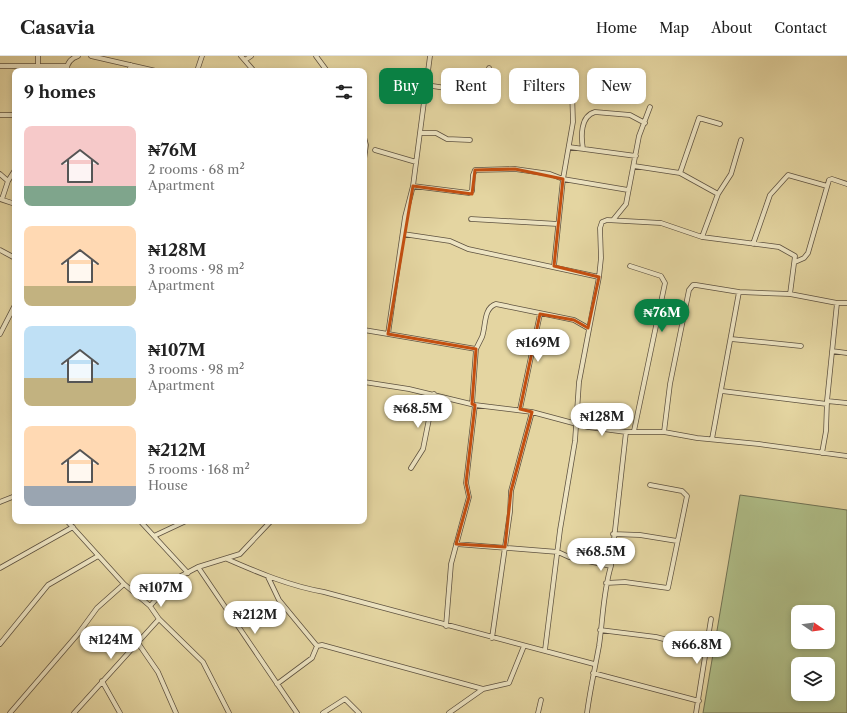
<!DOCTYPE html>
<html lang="en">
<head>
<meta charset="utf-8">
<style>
  body { margin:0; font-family:"Libre Caslon Text",serif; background:#f2f2f2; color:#222; height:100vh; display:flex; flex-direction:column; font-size:15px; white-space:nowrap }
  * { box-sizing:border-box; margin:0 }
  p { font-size:13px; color:#767676 }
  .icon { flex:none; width:22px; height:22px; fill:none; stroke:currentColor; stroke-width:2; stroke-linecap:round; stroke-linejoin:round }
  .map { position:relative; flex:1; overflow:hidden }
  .side { position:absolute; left:12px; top:12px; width:355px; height:456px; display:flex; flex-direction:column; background:#fff; border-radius:8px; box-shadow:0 2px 6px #0003 }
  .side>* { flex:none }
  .top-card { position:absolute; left:379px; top:12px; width:380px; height:36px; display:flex; gap:8px }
  .needle { width:26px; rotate:103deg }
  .controls { position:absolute; left:791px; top:549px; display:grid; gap:8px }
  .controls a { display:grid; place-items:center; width:44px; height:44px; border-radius:8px; background:#fff; box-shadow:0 2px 6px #0003; font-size:20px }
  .price { position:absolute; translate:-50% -34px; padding:0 9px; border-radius:14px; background:#fff; color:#222; font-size:13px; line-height:26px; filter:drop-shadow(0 1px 2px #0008) }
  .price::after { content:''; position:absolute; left:50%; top:24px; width:12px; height:9px; margin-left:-6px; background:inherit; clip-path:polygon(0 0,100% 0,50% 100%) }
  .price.current { background:#0b8043; color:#fff }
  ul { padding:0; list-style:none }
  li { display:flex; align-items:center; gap:12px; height:100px; padding:0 12px }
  li span { display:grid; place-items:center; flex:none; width:112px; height:80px; border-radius:8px; color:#555 }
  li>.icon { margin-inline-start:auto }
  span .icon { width:48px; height:48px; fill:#fffc; stroke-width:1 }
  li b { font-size:17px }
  h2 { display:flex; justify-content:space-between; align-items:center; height:48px; padding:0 12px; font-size:17px }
  .chip { padding:0 14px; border-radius:8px; background:#fff; box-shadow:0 2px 6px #0003; font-size:14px; line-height:36px }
  .chip.current { background:#0b8043; color:#fff }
  header { display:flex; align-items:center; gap:24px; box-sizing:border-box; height:56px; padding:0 20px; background:#fff; border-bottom:1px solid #e0e0e0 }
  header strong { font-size:19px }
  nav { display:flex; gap:22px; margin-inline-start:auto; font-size:14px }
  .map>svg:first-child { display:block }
  .green { fill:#afbe88; stroke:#707254; fill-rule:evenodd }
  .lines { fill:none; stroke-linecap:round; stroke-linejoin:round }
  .street-casing { stroke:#5e5240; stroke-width:5.5 }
  .street { stroke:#ede4c2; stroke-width:4 }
  .marked { fill:none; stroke:#c44f10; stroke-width:3; stroke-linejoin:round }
</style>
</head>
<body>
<header>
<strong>Casavia</strong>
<nav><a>Home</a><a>Map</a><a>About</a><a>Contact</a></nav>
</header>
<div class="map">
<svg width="847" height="657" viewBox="0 0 847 657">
  <rect width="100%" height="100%" fill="#e4d5a1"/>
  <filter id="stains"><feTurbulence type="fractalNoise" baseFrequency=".005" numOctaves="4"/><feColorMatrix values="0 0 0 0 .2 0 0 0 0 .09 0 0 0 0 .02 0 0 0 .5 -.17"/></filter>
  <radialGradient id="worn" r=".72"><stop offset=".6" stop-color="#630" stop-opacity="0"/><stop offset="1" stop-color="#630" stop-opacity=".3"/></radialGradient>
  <path class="green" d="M 740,439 L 847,454 L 847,657 L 703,657 ZM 798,556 L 828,556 L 828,586 L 798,586 ZM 798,608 L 828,608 L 828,638 L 798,638 Z"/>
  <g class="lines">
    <defs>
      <path id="street" d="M 91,0 L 156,15
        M 241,0 L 254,15
        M 316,0 L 327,15
        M 245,4 L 251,0
        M 0,10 L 67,10
        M 38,10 L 38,0
        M 66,15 C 67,8 71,2 78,0
        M 129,15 L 131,9
        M 197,15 L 202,0
        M 426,29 L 478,37 L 484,32 L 489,12
        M 0,59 L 15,59
        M 420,77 L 436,77 L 447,83 L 470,84
        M 364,81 L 366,89 L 364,104
        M 569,91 L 636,100
        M 583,93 C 581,81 580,60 595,56 L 630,59 L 645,67
        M 375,94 L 416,106
        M 634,110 L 680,117 L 718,138
        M 680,117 L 699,62 L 720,68
        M 0,118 L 8,125
        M 413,130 L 469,137 L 472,135 L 473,119 L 475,114 L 515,113 L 550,118 L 563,123 L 628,134
        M 0,143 L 15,148
        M 2,143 L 8,125 L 15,114
        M 471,163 L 558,168
        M 613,164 L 626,148 L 639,80 L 650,51
        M 403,178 L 450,185 L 468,193 L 599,221
        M 702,181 L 718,138 L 731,118 L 741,84
        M 753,188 L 770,139 L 788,119 L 827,130
        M 0,194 L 15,202
        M 795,206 L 804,202 L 808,197 L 829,124 L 832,123 L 847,128
        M 554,210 L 563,123 L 573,66 L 572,34
        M 630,210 L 661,220 L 665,227 L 634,375
        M 364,274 L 388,278 L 405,161 L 413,130 L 430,0
        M 0,278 L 15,249
        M 388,278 L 476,293 C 478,289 480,285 482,281 C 486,271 483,252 496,248 L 574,264 L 588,272
        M 731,283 L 801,290
        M 832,295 L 847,297
        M 364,326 L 409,333 L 475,349 L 532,356 L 588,371 L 626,376 L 664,376 L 697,382 L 759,388 L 847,400
        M 722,335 L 827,348
        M 827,345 L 847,347
        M 472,348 L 476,293
        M 520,353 L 540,258
        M 664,376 L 670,328 L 689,234 L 693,229 L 696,229 L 739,236
        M 712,383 L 739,236 L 790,238 L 837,247 L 847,247
        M 822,397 L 826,375 L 827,345 L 837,247
        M 411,412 L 423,393 L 434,338
        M 0,446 L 15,440
        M 67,465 L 124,528 L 150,550 L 159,563 L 203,606 L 229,657
        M 140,465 L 188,517
        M 613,478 L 640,479 L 677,485
        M 154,480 L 186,465
        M 456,488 L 558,496 L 569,501 L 611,510
        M 227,503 C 259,517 290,530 324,536 L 594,608
        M 198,511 L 297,657
        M 0,512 L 73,471
        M 268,521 L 279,544 L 317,590 L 322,589 L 483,633 L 509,627 L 524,590
        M 606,527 L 625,526 L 668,532 L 687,440 L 682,435 L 650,429
        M 150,550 L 171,527 L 179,521 L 198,511 L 240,498 L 271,465
        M 446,570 L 451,508 L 469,441 L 466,427 L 475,349
        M 600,574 L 656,581 L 706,594
        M 492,582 L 510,456 L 511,435 L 532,356
        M 138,587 L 158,616 L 176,657
        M 0,588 L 48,529 L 98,500
        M 545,594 L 560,474 L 575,385 L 579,326 L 599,221 L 601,202 L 600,172 L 602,166 L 607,164 L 661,167 L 702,181 L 779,191 L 795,200 L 790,238
        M 593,617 L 699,645
        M 102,625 L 120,657
        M 277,628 L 312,602 L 317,590
        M 10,657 L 78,578 L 97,552 L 124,528
        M 74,657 L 159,563
        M 323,657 L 345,643 L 359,657
        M 449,657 L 483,633
        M 538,657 L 541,644
        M 587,657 C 590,634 595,612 599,590 C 603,563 603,536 611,510 L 626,376
        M 696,657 L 711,563"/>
    </defs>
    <use href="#street" class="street-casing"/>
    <use href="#street" class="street"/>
  </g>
  <path class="marked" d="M 515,113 L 563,123 L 554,210 L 599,221 L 588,272 L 574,264 L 540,258 L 520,353 L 532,356 L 511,435 L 505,491 L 456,488 L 469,441 L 466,427 L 475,349 L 472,348 L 476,293 L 388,278 L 413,130 L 472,138 L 475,114 Z"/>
  <rect width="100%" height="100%" filter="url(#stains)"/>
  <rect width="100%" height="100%" fill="url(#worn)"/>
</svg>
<div class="controls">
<a><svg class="needle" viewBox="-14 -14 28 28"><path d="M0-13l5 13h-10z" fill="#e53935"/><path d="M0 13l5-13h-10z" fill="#767676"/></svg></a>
<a><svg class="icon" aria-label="layers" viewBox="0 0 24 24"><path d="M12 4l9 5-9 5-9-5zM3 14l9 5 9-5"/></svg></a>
</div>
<b class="price current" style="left:662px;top:277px">₦76M</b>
<b class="price" style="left:538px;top:307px">₦169M</b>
<b class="price" style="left:418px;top:373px">₦68.5M</b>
<b class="price" style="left:602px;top:381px">₦128M</b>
<b class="price" style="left:601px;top:516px">₦68.5M</b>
<b class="price" style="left:161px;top:552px">₦107M</b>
<b class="price" style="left:255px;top:579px">₦212M</b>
<b class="price" style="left:111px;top:604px">₦124M</b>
<b class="price" style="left:697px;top:609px">₦66.8M</b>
<div class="top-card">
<a class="chip current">Buy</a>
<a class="chip">Rent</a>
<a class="chip">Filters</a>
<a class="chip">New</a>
</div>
<section class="side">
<h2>9 homes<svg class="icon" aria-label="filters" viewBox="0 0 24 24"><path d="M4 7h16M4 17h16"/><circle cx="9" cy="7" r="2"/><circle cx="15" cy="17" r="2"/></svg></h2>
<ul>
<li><span style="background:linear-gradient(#f6c9c9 75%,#7fa58c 0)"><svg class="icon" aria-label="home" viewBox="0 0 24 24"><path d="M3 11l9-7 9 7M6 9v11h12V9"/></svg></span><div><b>₦76M</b><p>2 rooms · 68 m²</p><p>Apartment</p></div></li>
<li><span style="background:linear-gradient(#ffd9b3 75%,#c2b280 0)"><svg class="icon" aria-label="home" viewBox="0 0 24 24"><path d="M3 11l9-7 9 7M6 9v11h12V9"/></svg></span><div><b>₦128M</b><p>3 rooms · 98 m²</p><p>Apartment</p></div></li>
<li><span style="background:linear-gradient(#bfe0f5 65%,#c2b280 0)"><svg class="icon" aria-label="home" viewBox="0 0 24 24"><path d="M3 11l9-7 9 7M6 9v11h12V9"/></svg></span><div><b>₦107M</b><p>3 rooms · 98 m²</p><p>Apartment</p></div></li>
<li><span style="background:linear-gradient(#ffd9b3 75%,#9aa5b1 0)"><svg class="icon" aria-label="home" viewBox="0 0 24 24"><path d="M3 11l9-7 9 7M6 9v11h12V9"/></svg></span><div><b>₦212M</b><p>5 rooms · 168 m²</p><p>House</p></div></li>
</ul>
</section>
</div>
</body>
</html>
